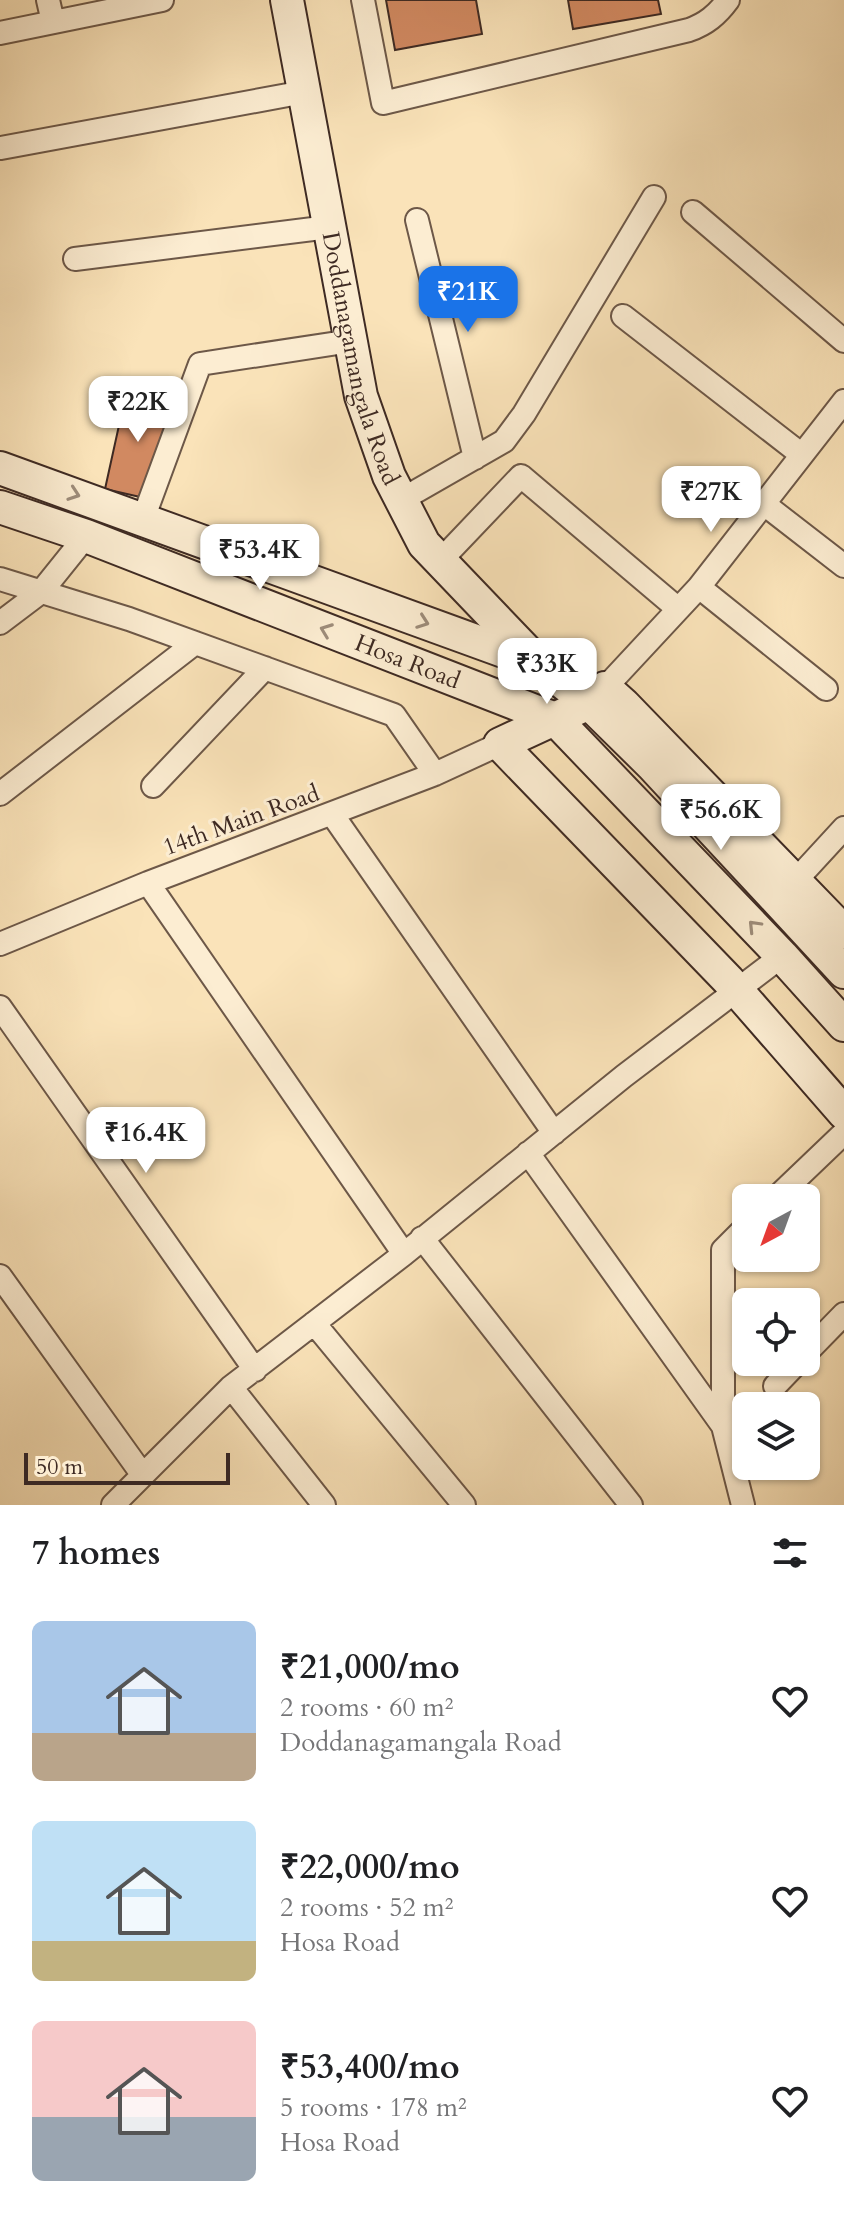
<!DOCTYPE html>
<html lang="en">
<head>
<meta charset="utf-8">
<style>
  body { margin:0; font-family:Cardo,serif; background:#f6f6f6; color:#202124; height:100vh; display:flex; flex-direction:column; font-size:30px; white-space:nowrap }
  * { box-sizing:border-box; margin:0 }
  p { font-size:26px; color:#757577 }
  .icon { flex:none; width:44px; height:44px; fill:none; stroke:currentColor; stroke-width:2; stroke-linecap:round; stroke-linejoin:round }
  .map { position:relative; height:1505px; overflow:hidden }
  .panel { display:flex; flex-direction:column; background:#fff; flex:1 }
  .panel>* { flex:none }
  .needle { width:52px; rotate:221deg }
  .buttons { position:absolute; left:732px; top:1184px; display:grid; gap:16px }
  .buttons a { display:grid; place-items:center; width:88px; height:88px; border-radius:12px; background:#fff; box-shadow:0 2px 6px #0004; font-size:40px }
  .scale { position:absolute; left:24px; bottom:20px; width:206px; box-sizing:border-box; padding-left:8px; border:4px solid #3e2a23; border-top:0; font-size:22px; line-height:28px; white-space:nowrap; color:#3e2a23; -webkit-text-stroke:6px #fcedd2; paint-order:stroke }
  .price { position:absolute; translate:-50% -68px; padding:0 18px; border-radius:16px; background:#fff; color:#222; font-size:26px; line-height:52px; filter:drop-shadow(0 2px 4px #0008) }
  .price::after { content:''; position:absolute; left:50%; top:48px; width:24px; height:18px; margin-left:-12px; background:inherit; clip-path:polygon(0 0,100% 0,50% 100%) }
  .price.current { background:#1a73e8; color:#fff }
  ul { padding:0; list-style:none }
  li { display:flex; align-items:center; gap:24px; height:200px; padding:0 32px }
  li span { display:grid; place-items:center; flex:none; width:224px; height:160px; border-radius:12px; color:#555 }
  li>.icon { margin-inline-start:auto }
  span .icon { width:96px; height:96px; fill:#fffc; stroke-width:1 }
  li b { font-size:34px }
  h2 { display:flex; justify-content:space-between; align-items:center; height:96px; padding:0 32px; font-size:34px }
  .map>svg:first-child { display:block }
  .building { fill:#d18961; stroke:#3e2a23; stroke-width:2 }
  .lines { fill:none; stroke-linecap:round; stroke-linejoin:round }
  .street-casing { stroke:#6d5848; stroke-width:26 }
  .secondary-casing { stroke:#3e2a23; stroke-width:36 }
  .street { stroke:#fcedd2; stroke-width:22 }
  .secondary { stroke:#fcedd2; stroke-width:32 }
  .oneway { stroke:#9d8c7a }
  .labels { text-anchor:middle; stroke-width:6; stroke-linejoin:round; paint-order:stroke }
  .street-label { font-size:24px; fill:#3e2a23; stroke:#fcedd2 }
</style>
</head>
<body>
<div class="map">
<svg width="844" height="1505" viewBox="0 0 844 1505">
  <rect width="100%" height="100%" fill="#fae3b9"/>
  <filter id="stains"><feTurbulence type="fractalNoise" baseFrequency=".0025" numOctaves="4"/><feColorMatrix values="0 0 0 0 .2 0 0 0 0 .09 0 0 0 0 .02 0 0 0 .5 -.17"/></filter>
  <radialGradient id="worn" r=".72"><stop offset=".6" stop-color="#630" stop-opacity="0"/><stop offset="1" stop-color="#630" stop-opacity=".3"/></radialGradient>
  <path class="building" d="M 386,0 L 476,0 L 482,34 L 395,50 Z
    M 568,0 L 658,0 L 661,14 L 573,29 Z
    M 127,389 L 172,400 L 149,499 L 105,489 Z"/>
  <g class="lines">
    <defs>
      <path id="street" d="M 48,0 L 53,22
        M 363,0 L 383,103 L 689,30 C 706,24 717,15 728,0
        M 0,33 L 162,0
        M 1,148 L 304,92
        M 693,212 L 844,341
        M 417,220 L 475,458
        M 75,259 L 329,227
        M 623,316 L 802,455
        M 401,500 L 504,441 L 524,414 L 654,197
        M 764,504 L 844,566
        M 143,519 L 200,364 L 351,341
        M 441,560 L 521,476 L 677,608
        M 0,579 L 129,619 L 394,715 L 435,774
        M 699,587 L 826,689
        M 0,623 L 41,592 L 86,536
        M 605,688 L 699,587 L 844,401
        M 153,786 L 265,668
        M 0,794 L 195,643
        M 332,814 L 554,1133
        M 148,883 L 404,1254
        M 787,890 L 844,828
        M 0,944 L 148,883 L 435,774 L 500,744
        M 0,1007 L 255,1370
        M 528,1153 L 723,1426
        M 776,1198 L 844,1133
        M 422,1238 L 631,1505
        M 0,1276 L 142,1474
        M 314,1323 L 464,1505
        M 806,1353 L 844,1314
        M 775,1386 L 798,1362
        M 231,1387 L 324,1505
        M 113,1505 L 231,1387 L 404,1254 L 624,1076 L 782,956
        M 743,1505 L 723,1426 L 723,1250 L 746,1227"/>
      <g id="secondary">
        <path id="s1" d="M 287,0 L 361,396 L 389,476 L 424,544 L 535,660"/>
        <path d="M 0,468 L 539,664 L 589,703 L 653,766 L 844,972"/>
        <path id="s2" d="M 0,507 L 86,536 L 555,719 L 782,956 L 844,1025"/>
        <path d="M 844,932 L 624,705 L 605,688 L 589,703 L 500,744 L 728,980 L 844,1113"/>
      </g>
    </defs>
    <use href="#street" class="street-casing"/>
    <use href="#secondary" class="secondary-casing"/>
    <use href="#street" class="street"/>
    <use href="#secondary" class="secondary"/>
  </g>
  <defs><path id="oneway-chevron" d="M-2-3.5L2.5 0L-2 3.5" fill="none" stroke-width="1.6" stroke-linecap="round" stroke-linejoin="round" transform="scale(2)"/></defs>
  <g class="oneway">
    <use href="#oneway-chevron" transform="translate(74 494) rotate(19)"/>
    <use href="#oneway-chevron" transform="translate(423 622) rotate(20)"/>
    <use href="#oneway-chevron" transform="translate(326 630) rotate(-159)"/>
    <use href="#oneway-chevron" transform="translate(754 926) rotate(-134)"/>
  </g>
  <g class="labels">
    <g class="street-label">
      <text dy="8" stroke="none"><textPath href="#s1" startOffset="366">Doddanagamangala Road</textPath></text>
      <text dy="8" stroke="none"><textPath href="#s2" startOffset="436">Hosa Road</textPath></text>
      <text transform="translate(241 820) rotate(-20)" y="8">14th Main Road</text>
    </g>
  </g>
  <rect width="100%" height="100%" filter="url(#stains)"/>
  <rect width="100%" height="100%" fill="url(#worn)"/>
</svg>
<div class="buttons">
<a><svg class="needle" viewBox="-14 -14 28 28"><path d="M0-13l5 13h-10z" fill="#e53935"/><path d="M0 13l5-13h-10z" fill="#757577"/></svg></a>
<a><svg class="icon" aria-label="locate" viewBox="0 0 24 24"><circle cx="12" cy="12" r="6"/><path d="M12 2v4M12 18v4M2 12h4M18 12h4"/></svg></a>
<a><svg class="icon" aria-label="layers" viewBox="0 0 24 24"><path d="M12 4l9 5-9 5-9-5zM3 14l9 5 9-5"/></svg></a>
</div>
<div class="scale">50 m</div>
<b class="price current" style="left:468px;top:334px">₹21K</b>
<b class="price" style="left:138px;top:444px">₹22K</b>
<b class="price" style="left:711px;top:534px">₹27K</b>
<b class="price" style="left:260px;top:592px">₹53.4K</b>
<b class="price" style="left:547px;top:706px">₹33K</b>
<b class="price" style="left:721px;top:852px">₹56.6K</b>
<b class="price" style="left:146px;top:1175px">₹16.4K</b>
</div>
<section class="panel">
<h2>7 homes<svg class="icon" aria-label="filters" viewBox="0 0 24 24"><path d="M4 7h16M4 17h16"/><circle cx="9" cy="7" r="2"/><circle cx="15" cy="17" r="2"/></svg></h2>
<ul>
<li><span style="background:linear-gradient(#a9c7e8 70%,#b9a48a 0)"><svg class="icon" aria-label="home" viewBox="0 0 24 24"><path d="M3 11l9-7 9 7M6 9v11h12V9"/></svg></span><div><b>₹21,000/mo</b><p>2 rooms · 60 m²</p><p>Doddanagamangala Road</p></div><svg class="icon" aria-label="heart" viewBox="0 0 24 24"><path d="M12 20l-8-8c-3-5 5-10 8-4 3-6 11-1 8 4z"/></svg></li>
<li><span style="background:linear-gradient(#bfe0f5 75%,#c2b280 0)"><svg class="icon" aria-label="home" viewBox="0 0 24 24"><path d="M3 11l9-7 9 7M6 9v11h12V9"/></svg></span><div><b>₹22,000/mo</b><p>2 rooms · 52 m²</p><p>Hosa Road</p></div><svg class="icon" aria-label="heart" viewBox="0 0 24 24"><path d="M12 20l-8-8c-3-5 5-10 8-4 3-6 11-1 8 4z"/></svg></li>
<li><span style="background:linear-gradient(#f6c9c9 60%,#9aa5b1 0)"><svg class="icon" aria-label="home" viewBox="0 0 24 24"><path d="M3 11l9-7 9 7M6 9v11h12V9"/></svg></span><div><b>₹53,400/mo</b><p>5 rooms · 178 m²</p><p>Hosa Road</p></div><svg class="icon" aria-label="heart" viewBox="0 0 24 24"><path d="M12 20l-8-8c-3-5 5-10 8-4 3-6 11-1 8 4z"/></svg></li>
</ul>
</section>
</body>
</html>
